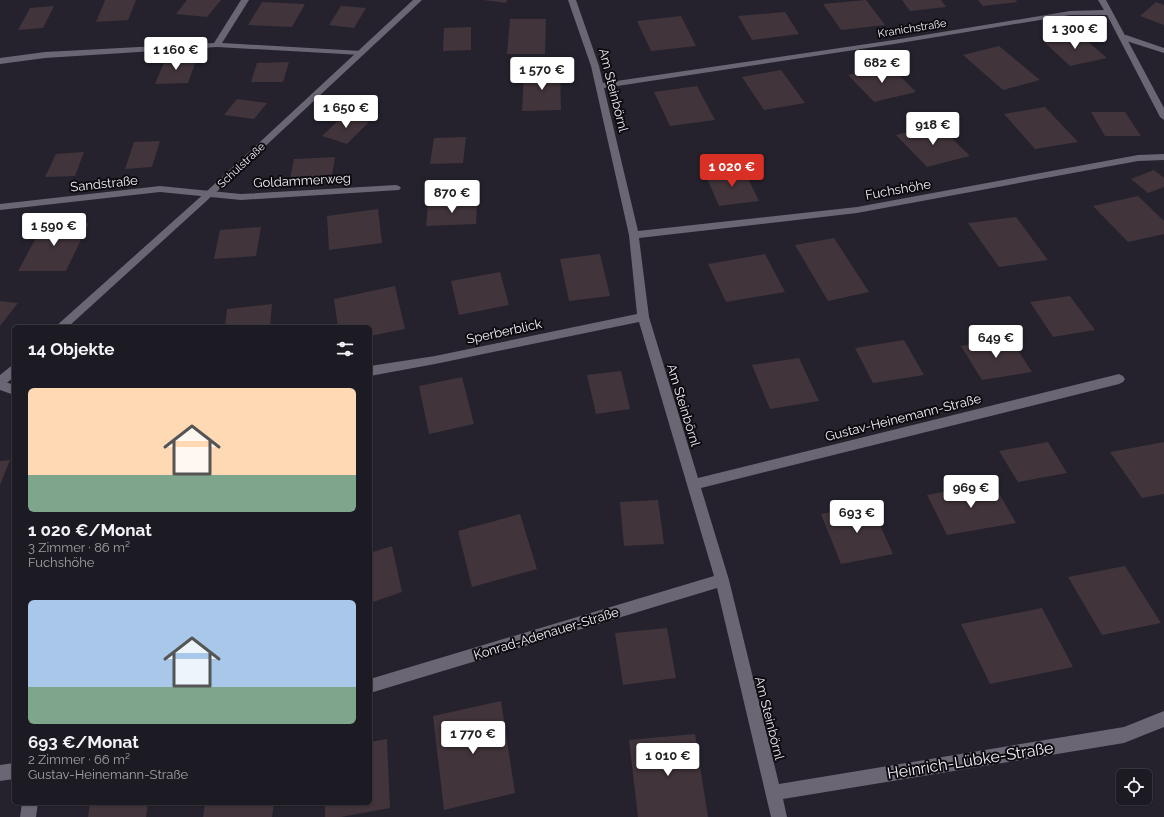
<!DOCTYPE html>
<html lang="de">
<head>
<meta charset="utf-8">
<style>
  body { margin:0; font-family:Raleway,sans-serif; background:#29272f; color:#f1f3f6; height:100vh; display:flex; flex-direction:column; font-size:15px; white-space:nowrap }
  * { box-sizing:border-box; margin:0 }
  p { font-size:13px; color:#a0a1a5 }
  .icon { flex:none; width:22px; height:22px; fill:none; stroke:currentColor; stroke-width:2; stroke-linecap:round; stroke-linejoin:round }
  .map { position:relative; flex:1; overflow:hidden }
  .details { position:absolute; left:12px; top:325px; width:360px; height:480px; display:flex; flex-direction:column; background:#1c1a22; border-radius:6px; box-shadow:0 1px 3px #0004,0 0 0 1px #3a3840 }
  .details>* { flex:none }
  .buttons { position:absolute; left:1116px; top:769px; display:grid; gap:8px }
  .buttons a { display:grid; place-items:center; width:36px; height:36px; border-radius:6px; background:#1c1a22; box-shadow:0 1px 3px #0004,0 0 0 1px #3a3840; font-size:20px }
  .price { position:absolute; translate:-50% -34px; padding:0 9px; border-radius:4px; background:#fff; color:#222; font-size:13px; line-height:26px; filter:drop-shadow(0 1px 2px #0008) }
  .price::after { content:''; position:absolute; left:50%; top:24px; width:12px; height:9px; margin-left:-6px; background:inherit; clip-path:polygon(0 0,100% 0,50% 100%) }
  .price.current { background:#d93025; color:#fff }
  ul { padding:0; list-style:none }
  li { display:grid; align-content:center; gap:8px; height:212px; padding:0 16px }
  li span { display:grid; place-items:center; height:124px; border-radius:6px; color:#555 }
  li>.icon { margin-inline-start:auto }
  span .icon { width:72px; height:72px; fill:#fffc; stroke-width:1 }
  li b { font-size:17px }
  h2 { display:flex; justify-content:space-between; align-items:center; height:48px; padding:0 16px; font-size:17px }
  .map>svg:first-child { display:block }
  .building { fill:#41343a }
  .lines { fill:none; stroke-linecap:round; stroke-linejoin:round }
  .lane { fill:#6a6673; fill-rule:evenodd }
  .street { fill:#6a6673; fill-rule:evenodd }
  .secondary { fill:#6a6673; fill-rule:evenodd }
  .labels { text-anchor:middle; stroke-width:4; stroke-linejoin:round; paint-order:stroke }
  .far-street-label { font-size:11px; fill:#f1eff6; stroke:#0e0c11 }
  .street-label { font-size:13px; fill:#f1eff6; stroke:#0e0c11 }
  .near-street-label { font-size:16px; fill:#f1eff6; stroke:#0e0c11 }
</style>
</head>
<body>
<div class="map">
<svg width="1164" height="817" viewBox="0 0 1164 817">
  <rect width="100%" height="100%" fill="#25222d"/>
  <path class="building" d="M 105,0 L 136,0 L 128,20 L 96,22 Z
    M 187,0 L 221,0 L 207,17 L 176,14 Z
    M 483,0 L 507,0 L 506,3 Z
    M 866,0 L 885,25 L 841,30 L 823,4 Z
    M 902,0 L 941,0 L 946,7 L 910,11 Z
    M 978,0 L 1015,0 L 1018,2 L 983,6 Z
    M 262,2 L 305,4 L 292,27 L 248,25 Z
    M 1156,2 L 1164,5 L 1164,25 L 1140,16 Z
    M 54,6 L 43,28 L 18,30 L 30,8 Z
    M 341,6 L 366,8 L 354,28 L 329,25 Z
    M 785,12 L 799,34 L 752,40 L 738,16 Z
    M 681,16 L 696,46 L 651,51 L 637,21 Z
    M 510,19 L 546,19 L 545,54 L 507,54 Z
    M 471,27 L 471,50 L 443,51 L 444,28 Z
    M 1080,35 L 1107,58 L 1070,66 L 1044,42 Z
    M 999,46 L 1040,80 L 1003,90 L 963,55 Z
    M 197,58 L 188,83 L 155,84 L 165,60 Z
    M 289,62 L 283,82 L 251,82 L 257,63 Z
    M 889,65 L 916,92 L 874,102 L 848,75 Z
    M 781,70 L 805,103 L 764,110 L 742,77 Z
    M 560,71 L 561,110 L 522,111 L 524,72 Z
    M 697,86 L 715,120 L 670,126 L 654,92 Z
    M 237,99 L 267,103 L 254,119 L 224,115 Z
    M 1045,107 L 1078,142 L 1035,149 L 1004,114 Z
    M 1091,112 L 1125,112 L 1141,136 L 1105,136 Z
    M 344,115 L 369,122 L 347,144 L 322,136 Z
    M 938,125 L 970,156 L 927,167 L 896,135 Z
    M 466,137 L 463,163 L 430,164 L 434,138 Z
    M 160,141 L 152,167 L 125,169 L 134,142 Z
    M 84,152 L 75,176 L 45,177 L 56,154 Z
    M 335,157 L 331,182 L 289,184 L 294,159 Z
    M 744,170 L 759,201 L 719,206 L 705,174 Z
    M 1154,170 L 1164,178 L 1164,187 L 1148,193 L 1131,179 Z
    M 1138,196 L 1164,221 L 1164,234 L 1128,242 L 1093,206 Z
    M 477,202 L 476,224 L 426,226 L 428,204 Z
    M 378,209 L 382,243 L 329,250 L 327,216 Z
    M 1016,217 L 1048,260 L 999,267 L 968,223 Z
    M 44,223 L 89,223 L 66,271 L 18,271 Z
    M 261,227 L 256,256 L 214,259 L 220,230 Z
    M 834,238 L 869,292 L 828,301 L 795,245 Z
    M 600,254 L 610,296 L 569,301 L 560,259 Z
    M 765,254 L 785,292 L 726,302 L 708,264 Z
    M 500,272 L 509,305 L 459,315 L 451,281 Z
    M 395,286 L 405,329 L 370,336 L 370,327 L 338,327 L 334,299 Z
    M 1070,296 L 1095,330 L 1053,337 L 1030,302 Z
    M 0,301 L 18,303 L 0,326 Z
    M 272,304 L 270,327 L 225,327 L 227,309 Z
    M 1010,338 L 1032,372 L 982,380 L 961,346 Z
    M 904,340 L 924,375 L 873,383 L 855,348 Z
    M 799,358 L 819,401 L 770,409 L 752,365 Z
    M 621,371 L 630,409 L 596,414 L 587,375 Z
    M 462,377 L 474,424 L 429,434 L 419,386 Z
    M 1048,442 L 1067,473 L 1018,482 L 999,451 Z
    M 1164,442 L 1164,494 L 1142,498 L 1110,452 Z
    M 10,460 L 0,485 L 0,461 Z
    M 993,483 L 1016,523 L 947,535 L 927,495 Z
    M 658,500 L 664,544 L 624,546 L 620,502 Z
    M 871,505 L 893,554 L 841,564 L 821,514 Z
    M 520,514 L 537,569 L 472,587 L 458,531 Z
    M 392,546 L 402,592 L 370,603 L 370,553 Z
    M 1125,566 L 1161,623 L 1102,635 L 1068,577 Z
    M 1042,608 L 1073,667 L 990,684 L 961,624 Z
    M 667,628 L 676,678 L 623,685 L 615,633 Z
    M 501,701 L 515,793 L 444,810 L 433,716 Z
    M 695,734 L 708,817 L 638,817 L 629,740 Z
    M 387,739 L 390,808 L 341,817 L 325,817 L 325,803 L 370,803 L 370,742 Z
    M 90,803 L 148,803 L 146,817 L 88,817 Z
    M 205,803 L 274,803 L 272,817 L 203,817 Z"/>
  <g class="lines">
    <path class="lane" d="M 1120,35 L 1126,35 L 1164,48 L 1164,53 L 1120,39 Z"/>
    <path class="street" d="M 241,0 L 249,0 L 222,43 L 361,51 L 365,53 L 361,55 L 217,47 L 45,58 L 0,64 L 0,58 L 45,52 L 214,43 Z
      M 568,0 L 576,0 L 599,66 L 603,83 L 894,40 L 1070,11 L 1104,10 L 1098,0 L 1106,0 L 1164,108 L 1164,120 L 1160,117 L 1107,15 L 1070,15 L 894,44 L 604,88 L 638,231 L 857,207 L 1138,155 L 1164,154 L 1164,160 L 1138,161 L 857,213 L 639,238 L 649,317 L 698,478 L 1119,374 L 1123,376 L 1125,379 L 1123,382 L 1119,384 L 701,488 L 729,580 L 779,784 L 1124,727 L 1164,711 L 1164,727 L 1124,743 L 783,799 L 787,817 L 771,817 L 717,588 L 370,693 L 370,679 L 714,576 L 639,322 L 435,364 L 370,376 L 370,366 L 435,356 L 637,314 L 629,235 L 591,66 Z
      M 396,185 L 399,186 L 401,188 L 399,190 L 241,200 L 160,192 L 0,210 L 0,204 L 160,186 L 241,194 Z
      M 0,380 L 14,385 L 14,395 L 0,390 Z
      M 14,763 L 14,779 L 0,781 L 0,765 Z
      M 22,803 L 38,803 L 36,817 L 20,817 Z"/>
    <path class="secondary" d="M 413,0 L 422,0 L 213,195 L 68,327 L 55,327 L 207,191 Z
      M 14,365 L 14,377 L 4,385 L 0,387 L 0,375 L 10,367 Z"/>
  </g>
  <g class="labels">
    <g class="far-street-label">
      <text transform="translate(912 28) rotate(-9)" y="4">Kranichstraße</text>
      <text transform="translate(241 165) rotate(-43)" y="4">Schulstraße</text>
    </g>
    <g class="street-label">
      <text transform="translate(614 90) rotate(76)" y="5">Am Steinbörnl</text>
      <text transform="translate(302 180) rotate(-3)" y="5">Goldammerweg</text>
      <text transform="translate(104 183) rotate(-6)" y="5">Sandstraße</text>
      <text transform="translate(898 189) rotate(-10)" y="5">Fuchshöhe</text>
      <text transform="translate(504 331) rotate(-12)" y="5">Sperberblick</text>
      <text transform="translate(684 405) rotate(73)" y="5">Am Steinbörnl</text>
      <text transform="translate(903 417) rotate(-14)" y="5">Gustav-Heinemann-Straße</text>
      <text transform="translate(546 633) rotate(-17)" y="5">Konrad-Adenauer-Straße</text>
      <text transform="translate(770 718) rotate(76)" y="5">Am Steinbörnl</text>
    </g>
    <g class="near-street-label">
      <text transform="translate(970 760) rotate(-9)" y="6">Heinrich-Lübke-Straße</text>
    </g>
  </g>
</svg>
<div class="buttons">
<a><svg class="icon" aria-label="locate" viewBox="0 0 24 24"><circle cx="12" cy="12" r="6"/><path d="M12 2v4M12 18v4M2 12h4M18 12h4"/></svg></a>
</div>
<b class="price" style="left:1075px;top:50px">1 300 €</b>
<b class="price" style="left:176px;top:71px">1 160 €</b>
<b class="price" style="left:882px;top:84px">682 €</b>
<b class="price" style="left:542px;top:91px">1 570 €</b>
<b class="price" style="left:346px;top:129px">1 650 €</b>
<b class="price" style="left:933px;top:146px">918 €</b>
<b class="price current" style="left:732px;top:188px">1 020 €</b>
<b class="price" style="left:452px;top:214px">870 €</b>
<b class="price" style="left:54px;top:247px">1 590 €</b>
<b class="price" style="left:996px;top:359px">649 €</b>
<b class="price" style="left:971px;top:509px">969 €</b>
<b class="price" style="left:857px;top:534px">693 €</b>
<b class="price" style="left:473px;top:755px">1 770 €</b>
<b class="price" style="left:668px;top:777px">1 010 €</b>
<section class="details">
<h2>14 Objekte<svg class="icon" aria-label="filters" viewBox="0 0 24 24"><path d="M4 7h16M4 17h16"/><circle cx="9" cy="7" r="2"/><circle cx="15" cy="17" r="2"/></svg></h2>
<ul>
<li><span style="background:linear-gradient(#ffd9b3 70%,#7fa58c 0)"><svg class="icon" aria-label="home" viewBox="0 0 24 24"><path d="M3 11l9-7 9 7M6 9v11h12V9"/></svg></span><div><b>1 020 €/Monat</b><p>3 Zimmer · 86 m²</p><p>Fuchshöhe</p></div></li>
<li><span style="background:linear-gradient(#a9c7e8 70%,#7fa58c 0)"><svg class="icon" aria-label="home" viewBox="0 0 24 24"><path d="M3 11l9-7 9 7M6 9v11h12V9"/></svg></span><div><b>693 €/Monat</b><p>2 Zimmer · 66 m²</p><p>Gustav-Heinemann-Straße</p></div></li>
</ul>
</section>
</div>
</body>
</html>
